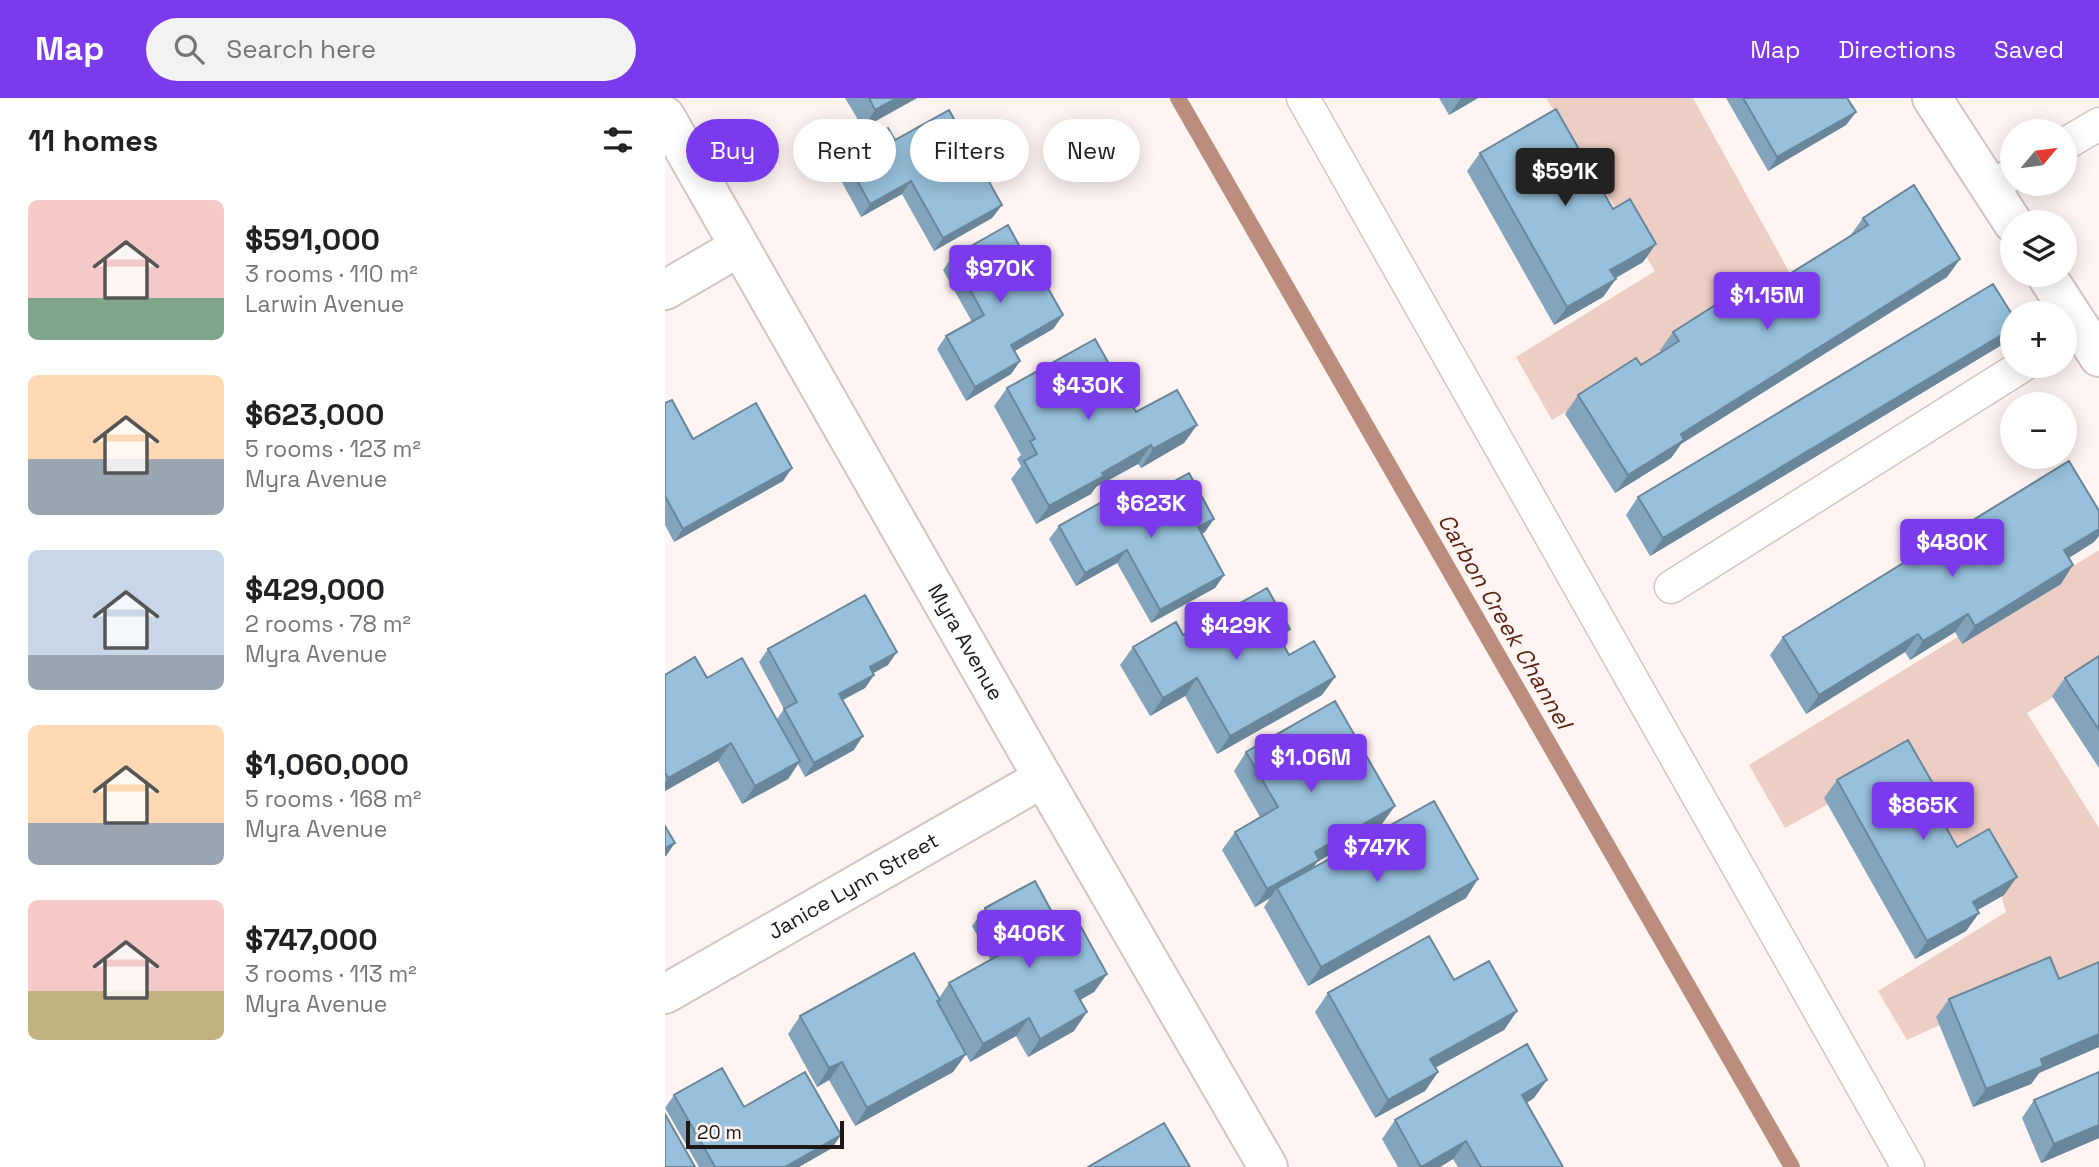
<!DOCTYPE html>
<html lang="en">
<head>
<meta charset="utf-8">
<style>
  body { margin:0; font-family:"Space Grotesk",sans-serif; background:#f2f2f2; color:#202124; height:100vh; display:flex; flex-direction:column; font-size:26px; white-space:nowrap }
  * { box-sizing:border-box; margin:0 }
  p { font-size:23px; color:#757577 }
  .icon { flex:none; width:38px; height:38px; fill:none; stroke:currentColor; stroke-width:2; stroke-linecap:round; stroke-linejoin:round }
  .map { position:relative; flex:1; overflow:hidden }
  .details { display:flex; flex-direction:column; background:#fff; width:665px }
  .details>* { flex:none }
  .guide { position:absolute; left:21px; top:21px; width:665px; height:63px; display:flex; gap:14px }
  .needle { width:46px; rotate:61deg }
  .tools { position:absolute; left:1335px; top:21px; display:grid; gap:14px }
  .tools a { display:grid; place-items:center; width:77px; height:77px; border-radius:50%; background:#fff; box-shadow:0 4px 18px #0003; font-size:35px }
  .scale { position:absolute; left:21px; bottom:18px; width:158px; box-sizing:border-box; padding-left:7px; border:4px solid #1e1917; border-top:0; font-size:19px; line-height:24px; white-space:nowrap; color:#1e1917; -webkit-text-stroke:5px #fef5f2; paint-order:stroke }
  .price { position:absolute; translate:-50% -60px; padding:0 16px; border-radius:7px; background:#7c3aed; color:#fff; font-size:23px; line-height:46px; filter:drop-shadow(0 2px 4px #0008) }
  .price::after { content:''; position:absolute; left:50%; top:42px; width:21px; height:16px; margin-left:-10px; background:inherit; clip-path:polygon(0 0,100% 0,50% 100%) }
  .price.active { background:#222; color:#fff }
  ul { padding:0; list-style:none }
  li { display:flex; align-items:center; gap:21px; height:175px; padding:0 28px }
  li span { display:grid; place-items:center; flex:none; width:196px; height:140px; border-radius:10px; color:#555 }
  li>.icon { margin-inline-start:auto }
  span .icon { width:84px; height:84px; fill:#fffc; stroke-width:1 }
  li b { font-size:30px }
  h2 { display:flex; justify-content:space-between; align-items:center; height:84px; padding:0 28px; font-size:30px }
  .tag { padding:0 24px; border-radius:32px; background:#fff; box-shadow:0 4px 18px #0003; font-size:24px; line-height:63px }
  .tag.active { background:#7c3aed; color:#fff }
  header { display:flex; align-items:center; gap:42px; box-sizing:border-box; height:98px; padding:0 35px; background:#7c3aed; color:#fff }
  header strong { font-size:33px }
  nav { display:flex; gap:38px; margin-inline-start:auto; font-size:24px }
  .search { width:490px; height:63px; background:#f2f2f2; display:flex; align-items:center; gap:18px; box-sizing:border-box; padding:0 24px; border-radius:38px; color:#757577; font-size:26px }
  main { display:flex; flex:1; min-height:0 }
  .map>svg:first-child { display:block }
  .green { fill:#edcec5 }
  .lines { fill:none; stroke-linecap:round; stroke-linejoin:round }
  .stream { stroke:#ba8d7f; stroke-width:16 }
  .lane-casing { stroke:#d3c4c0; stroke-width:35 }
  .street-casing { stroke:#d3c4c0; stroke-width:42 }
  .lane { stroke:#fff; stroke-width:32 }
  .street { stroke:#fff; stroke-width:38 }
  .wall { fill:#82a5bd }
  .shaded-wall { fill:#6a869a }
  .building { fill:#97c0dc; stroke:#6a869a; stroke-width:2 }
  .labels { text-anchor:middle; stroke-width:7; stroke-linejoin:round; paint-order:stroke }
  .street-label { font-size:21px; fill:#1e1917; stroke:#fef5f2 }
  .water-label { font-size:23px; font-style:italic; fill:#5c2311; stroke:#fef5f2 }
</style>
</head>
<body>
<header>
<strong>Map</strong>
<div class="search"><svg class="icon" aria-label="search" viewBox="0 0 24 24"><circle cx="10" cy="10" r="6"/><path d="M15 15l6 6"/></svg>Search here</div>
<nav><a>Map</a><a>Directions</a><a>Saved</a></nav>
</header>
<main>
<section class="details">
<h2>11 homes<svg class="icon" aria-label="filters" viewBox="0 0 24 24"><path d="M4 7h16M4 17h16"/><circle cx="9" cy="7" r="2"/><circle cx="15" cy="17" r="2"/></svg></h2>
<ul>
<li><span style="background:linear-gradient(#f6c9c9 70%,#7fa58c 0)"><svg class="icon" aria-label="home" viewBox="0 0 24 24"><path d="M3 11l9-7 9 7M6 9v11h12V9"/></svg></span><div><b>$591,000</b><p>3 rooms · 110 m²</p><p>Larwin Avenue</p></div></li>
<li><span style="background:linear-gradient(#ffd9b3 60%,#9aa5b1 0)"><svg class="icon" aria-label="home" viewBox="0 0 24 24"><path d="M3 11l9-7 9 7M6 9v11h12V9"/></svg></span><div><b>$623,000</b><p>5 rooms · 123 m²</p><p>Myra Avenue</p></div></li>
<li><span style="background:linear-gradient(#c9d6e8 75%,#9aa5b1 0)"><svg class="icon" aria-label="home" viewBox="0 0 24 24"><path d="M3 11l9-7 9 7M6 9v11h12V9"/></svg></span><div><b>$429,000</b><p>2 rooms · 78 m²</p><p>Myra Avenue</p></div></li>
<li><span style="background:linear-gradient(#ffd9b3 70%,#9aa5b1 0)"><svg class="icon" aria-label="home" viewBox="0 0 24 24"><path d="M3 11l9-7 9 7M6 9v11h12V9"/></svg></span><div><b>$1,060,000</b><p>5 rooms · 168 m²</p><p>Myra Avenue</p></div></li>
<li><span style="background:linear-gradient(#f6c9c9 65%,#c2b280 0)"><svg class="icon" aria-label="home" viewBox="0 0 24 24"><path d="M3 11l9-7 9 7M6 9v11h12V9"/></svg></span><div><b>$747,000</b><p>3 rooms · 113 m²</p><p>Myra Avenue</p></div></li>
</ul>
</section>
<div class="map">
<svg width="1434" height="1069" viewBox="0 0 1434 1069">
  <rect width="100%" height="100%" fill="#fef5f2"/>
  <path class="green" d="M 881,0 L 1028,0 L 1127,179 L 887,322 L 851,259 L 990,173 Z
    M 1434,452 L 1434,572 L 1362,615 L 1434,730 L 1434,878 L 1388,896 L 1386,876 L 1242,942 L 1213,893 L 1341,814 L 1321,745 L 1290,768 L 1241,663 L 1120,730 L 1084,667 Z"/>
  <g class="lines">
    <path class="stream" d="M 513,0 L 1127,1069"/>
    <defs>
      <path id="lane" d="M 638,0 L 1243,1069
        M 1400,46 L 1434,26
        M 1324,89 L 1348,76
        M 1006,489 L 1357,268"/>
      <g id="street">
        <path d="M 1267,0 L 1348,125"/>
        <path id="s1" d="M 0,18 L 378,680 L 603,1069"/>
        <path d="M 1381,177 L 1434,259"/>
        <path d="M 0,192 L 74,149"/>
        <path id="s2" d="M 0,896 L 378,680"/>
      </g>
    </defs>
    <use href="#lane" class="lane-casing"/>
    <use href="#street" class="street-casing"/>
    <use href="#lane" class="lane"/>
    <use href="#street" class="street"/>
  </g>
  <path class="wall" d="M 180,0 L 252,0 L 198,30 Z
    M 774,0 L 813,0 L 784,17 Z
    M 1061,0 L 1182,0 L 1191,14 L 1181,27 L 1103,73 Z
    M 230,42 L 337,107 L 327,120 L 269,153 L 237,96 L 196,119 L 168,68 L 177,55 Z
    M 815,55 L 948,111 L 991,146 L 978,164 L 951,180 L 938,199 L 889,227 L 802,73 Z
    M 1198,120 L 1295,161 L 1282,179 L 1016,346 L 1006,360 L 950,395 L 900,316 L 913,297 L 976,267 L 996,254 L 995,252 L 1008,234 L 1067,212 L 1185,138 Z
    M 287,159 L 361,160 L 398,217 L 388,231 L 350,253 L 355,263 L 346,276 L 301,303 L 272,251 L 281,238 L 307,224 L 278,172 Z
    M 1340,245 L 985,458 L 961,417 L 973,399 Z
    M 342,290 L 471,314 L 532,327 L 519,345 L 476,370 L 473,366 L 431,389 L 426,396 L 371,426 L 346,381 L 356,368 L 352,361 L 356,357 L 329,308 Z
    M 0,305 L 28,341 L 127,370 L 118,383 L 9,444 L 0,427 Z
    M 450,416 L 540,434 L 537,436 L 559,477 L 550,490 L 486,525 L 452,465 L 411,488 L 384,441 L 394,428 Z
    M 1429,444 L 1404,460 L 1396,486 L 1297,546 L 1290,534 L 1245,562 L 1240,554 L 1141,616 L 1105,557 L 1118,539 Z
    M 518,537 L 616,542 L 624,557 L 670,579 L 657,597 L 552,656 L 520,598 L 485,618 L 455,567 L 468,549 Z
    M 103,551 L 223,567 L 208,575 L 209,577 L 200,590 L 177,602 L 189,652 L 140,679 L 133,666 L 123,681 L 77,706 L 53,663 L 0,693 L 0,577 L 42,580 L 112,621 L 119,611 L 94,564 Z
    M 1434,558 L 1434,670 L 1387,598 L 1400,580 Z
    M 581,654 L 717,726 L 652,764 L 647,771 L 801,800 L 643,888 L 599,809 L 605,800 L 590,809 L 557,752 L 570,734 L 595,719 L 569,673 Z
    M 1172,682 L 1275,698 L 1269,707 L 1292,749 L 1339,797 L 1312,812 L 1314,815 L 1301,833 L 1250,861 L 1159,700 Z
    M 320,810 L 394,827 L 442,876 L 429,894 L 415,902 L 409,933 L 363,959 L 351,938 L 305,964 L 301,956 L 288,974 L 190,1028 L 164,982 L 152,989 L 123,936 L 135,918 L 274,900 L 284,885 L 326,862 L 307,828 Z
    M 1434,864 L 1434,949 L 1374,975 L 1366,986 L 1308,1009 L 1271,919 L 1284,901 L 1394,881 Z
    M 789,882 L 852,913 L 839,932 L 770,970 L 773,974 L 760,993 L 710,1020 L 650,914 L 663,895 Z
    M 9,997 L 79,1009 L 167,1050 L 134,1069 L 34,1069 L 0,1010 Z
    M 869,1000 L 862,1005 L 898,1069 L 793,1069 L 788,1061 L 775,1069 L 733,1069 L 717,1041 L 730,1022 Z
    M 1369,1002 L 1434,1040 L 1376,1065 L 1357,1020 Z"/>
  <path class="shaded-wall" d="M 232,0 L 252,0 L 198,30 L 210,12 Z
    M 796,0 L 813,0 L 784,17 Z
    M 1191,14 L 1181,27 L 1103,73 L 1112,59 Z
    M 246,83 L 237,96 L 196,119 L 205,106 Z
    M 337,107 L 327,120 L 269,153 L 278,140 Z
    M 991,146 L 978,164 L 933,190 L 945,172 Z
    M 1295,161 L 1282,179 L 1016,346 L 1006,360 L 950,395 L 963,377 L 1016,336 Z
    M 951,181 L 938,199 L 889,227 L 902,209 Z
    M 398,217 L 388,231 L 337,260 L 346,247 Z
    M 1348,230 L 1348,234 L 1340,245 L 985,458 L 998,440 Z
    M 355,263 L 346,276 L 301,303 L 310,289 Z
    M 532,327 L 519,345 L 476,370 L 488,351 Z
    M 486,347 L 473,366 L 431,389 L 426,396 L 371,426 L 384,408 L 437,375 Z
    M 127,370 L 118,383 L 9,444 L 18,431 Z
    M 549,421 L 540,434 L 524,443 L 533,429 Z
    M 1434,431 L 1434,438 L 1429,444 L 1386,471 L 1399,452 Z
    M 462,452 L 452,465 L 411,488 L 420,475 Z
    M 1408,467 L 1396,486 L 1297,546 L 1310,528 Z
    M 559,477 L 550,490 L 486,525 L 495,512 Z
    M 1303,516 L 1290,534 L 1245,562 L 1258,543 Z
    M 625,531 L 612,549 L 613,537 Z
    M 1253,536 L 1240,554 L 1141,616 L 1154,597 Z
    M 232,554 L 223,567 L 196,582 L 205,569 Z
    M 209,577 L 200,590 L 165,609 L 174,596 Z
    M 670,579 L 657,597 L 552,656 L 565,638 Z
    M 532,580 L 520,598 L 485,618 L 498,600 Z
    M 198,638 L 189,652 L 140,679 L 149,665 Z
    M 66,645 L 53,663 L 0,693 L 0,685 L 3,680 Z
    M 135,663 L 123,681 L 77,706 L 90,688 Z
    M 1275,698 L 1262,716 L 1266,703 Z
    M 730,708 L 717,726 L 652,764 L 641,780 L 612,790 L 605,800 L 590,809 L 602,791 L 650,754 Z
    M 10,745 L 1,758 L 0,758 L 0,750 Z
    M 1352,779 L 1339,797 L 1295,822 L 1308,804 Z
    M 813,781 L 801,800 L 643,888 L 656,869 Z
    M 1314,815 L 1301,833 L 1250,861 L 1262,843 Z
    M 442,876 L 429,894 L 397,912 L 410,893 Z
    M 852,913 L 839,932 L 753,979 L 765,961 Z
    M 422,914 L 409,933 L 363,959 L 375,941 Z
    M 364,920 L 351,938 L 305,964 L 318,946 Z
    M 1434,936 L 1434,949 L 1374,975 L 1366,986 L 1308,1009 L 1321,991 L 1376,961 Z
    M 301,956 L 288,974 L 190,1028 L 202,1010 Z
    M 177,964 L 164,982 L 152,989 L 164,970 Z
    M 773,974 L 760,993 L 710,1020 L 723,1002 Z
    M 882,982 L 869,1000 L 844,1015 L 857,997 Z
    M 1434,1027 L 1434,1040 L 1376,1065 L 1389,1046 Z
    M 176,1037 L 167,1050 L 134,1069 L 120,1069 Z
    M 801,1043 L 788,1061 L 775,1069 L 757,1069 Z"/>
  <path class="building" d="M 204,0 L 232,0 L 210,12 Z
    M 1078,0 L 1182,0 L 1191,14 L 1112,59 Z
    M 891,11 L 948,111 L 965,101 L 991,146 L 945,172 L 951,181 L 902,209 L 815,55 Z
    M 284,12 L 337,107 L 278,140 L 246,83 L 205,106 L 177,55 L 223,30 L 230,42 Z
    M 1249,87 L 1295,161 L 1016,336 L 1019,342 L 963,377 L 913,297 L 971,260 L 976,267 L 1014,243 L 1008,234 L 1060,201 L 1067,212 L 1203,127 L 1198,120 Z
    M 343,127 L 361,160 L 365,158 L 398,217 L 346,247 L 355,263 L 310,289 L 281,238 L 319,217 L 287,159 Z
    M 1328,186 L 1348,218 L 1348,230 L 998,440 L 973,399 Z
    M 430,241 L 471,314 L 512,292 L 532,327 L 488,351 L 486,347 L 437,375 L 439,378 L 384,408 L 359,363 L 372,356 L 365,343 L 370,341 L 342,290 Z
    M 7,302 L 28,341 L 91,305 L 127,370 L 18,431 L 0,398 L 0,305 Z
    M 1404,363 L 1434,413 L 1434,431 L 1399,452 L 1408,467 L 1310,528 L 1303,516 L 1258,543 L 1253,536 L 1154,597 L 1118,539 Z
    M 524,375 L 549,421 L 533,429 L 559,477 L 495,512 L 462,452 L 420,475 L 394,428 L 442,401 L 450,416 Z
    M 602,490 L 625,531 L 613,537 L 624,557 L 649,543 L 670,579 L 565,638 L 532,580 L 498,600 L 468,549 L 511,524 L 518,537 Z
    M 200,497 L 232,554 L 205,569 L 209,577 L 174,596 L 198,638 L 149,665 L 119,611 L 132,604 L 103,551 Z
    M 1434,558 L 1434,632 L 1400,580 Z
    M 30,559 L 42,580 L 77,560 L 135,663 L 90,688 L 66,645 L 3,680 L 0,674 L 0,577 Z
    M 670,603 L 730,708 L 650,754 L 654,762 L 602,791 L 570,734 L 613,709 L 581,654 Z
    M 1243,642 L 1275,698 L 1266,703 L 1292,749 L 1324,731 L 1352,779 L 1308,804 L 1314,815 L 1262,843 L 1172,682 Z
    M 769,703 L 813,781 L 656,869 L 612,790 Z
    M 0,728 L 10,745 L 0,750 Z
    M 370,783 L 394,827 L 410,818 L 442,876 L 410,893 L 422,914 L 375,941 L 364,920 L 318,946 L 284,885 L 343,852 L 320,810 Z
    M 764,838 L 789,882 L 824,863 L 852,913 L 765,961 L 773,974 L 723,1002 L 663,895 Z
    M 249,855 L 275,902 L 272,903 L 301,956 L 202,1010 L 177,964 L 164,970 L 135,918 Z
    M 1385,859 L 1394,881 L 1434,864 L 1434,936 L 1376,961 L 1378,968 L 1321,991 L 1284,901 Z
    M 862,946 L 882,982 L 857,997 L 898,1069 L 816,1069 L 801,1043 L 756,1069 L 730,1022 Z
    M 57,970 L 79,1009 L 140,974 L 176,1037 L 120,1069 L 50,1069 L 9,997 Z
    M 1434,974 L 1434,1027 L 1389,1046 L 1369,1002 Z
    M 0,1016 L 30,1069 L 0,1069 Z
    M 499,1025 L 525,1069 L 423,1069 Z"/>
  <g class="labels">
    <g class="street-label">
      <text dy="7" stroke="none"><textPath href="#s1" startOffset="606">Myra Avenue</textPath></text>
      <text dy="7" stroke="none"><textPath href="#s2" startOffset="217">Janice Lynn Street</textPath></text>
    </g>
    <g class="water-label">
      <text transform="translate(840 523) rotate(60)" y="8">Carbon Creek Channel</text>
    </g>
  </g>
</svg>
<div class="tools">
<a><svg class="needle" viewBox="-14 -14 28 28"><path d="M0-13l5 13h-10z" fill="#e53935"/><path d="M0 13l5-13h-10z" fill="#757577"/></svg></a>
<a><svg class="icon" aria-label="layers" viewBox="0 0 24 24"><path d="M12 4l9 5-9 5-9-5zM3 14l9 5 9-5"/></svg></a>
<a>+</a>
<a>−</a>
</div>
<div class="scale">20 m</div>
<b class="price active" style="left:900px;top:110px">$591K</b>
<b class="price" style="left:335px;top:207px">$970K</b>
<b class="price" style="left:1102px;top:234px">$1.15M</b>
<b class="price" style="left:423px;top:324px">$430K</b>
<b class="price" style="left:486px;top:442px">$623K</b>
<b class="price" style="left:1287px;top:481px">$480K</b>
<b class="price" style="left:571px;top:564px">$429K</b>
<b class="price" style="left:646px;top:696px">$1.06M</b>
<b class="price" style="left:1258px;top:744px">$865K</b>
<b class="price" style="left:712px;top:786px">$747K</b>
<b class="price" style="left:364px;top:872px">$406K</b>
<div class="guide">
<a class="tag active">Buy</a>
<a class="tag">Rent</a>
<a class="tag">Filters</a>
<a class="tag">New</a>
</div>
</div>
</main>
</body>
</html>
